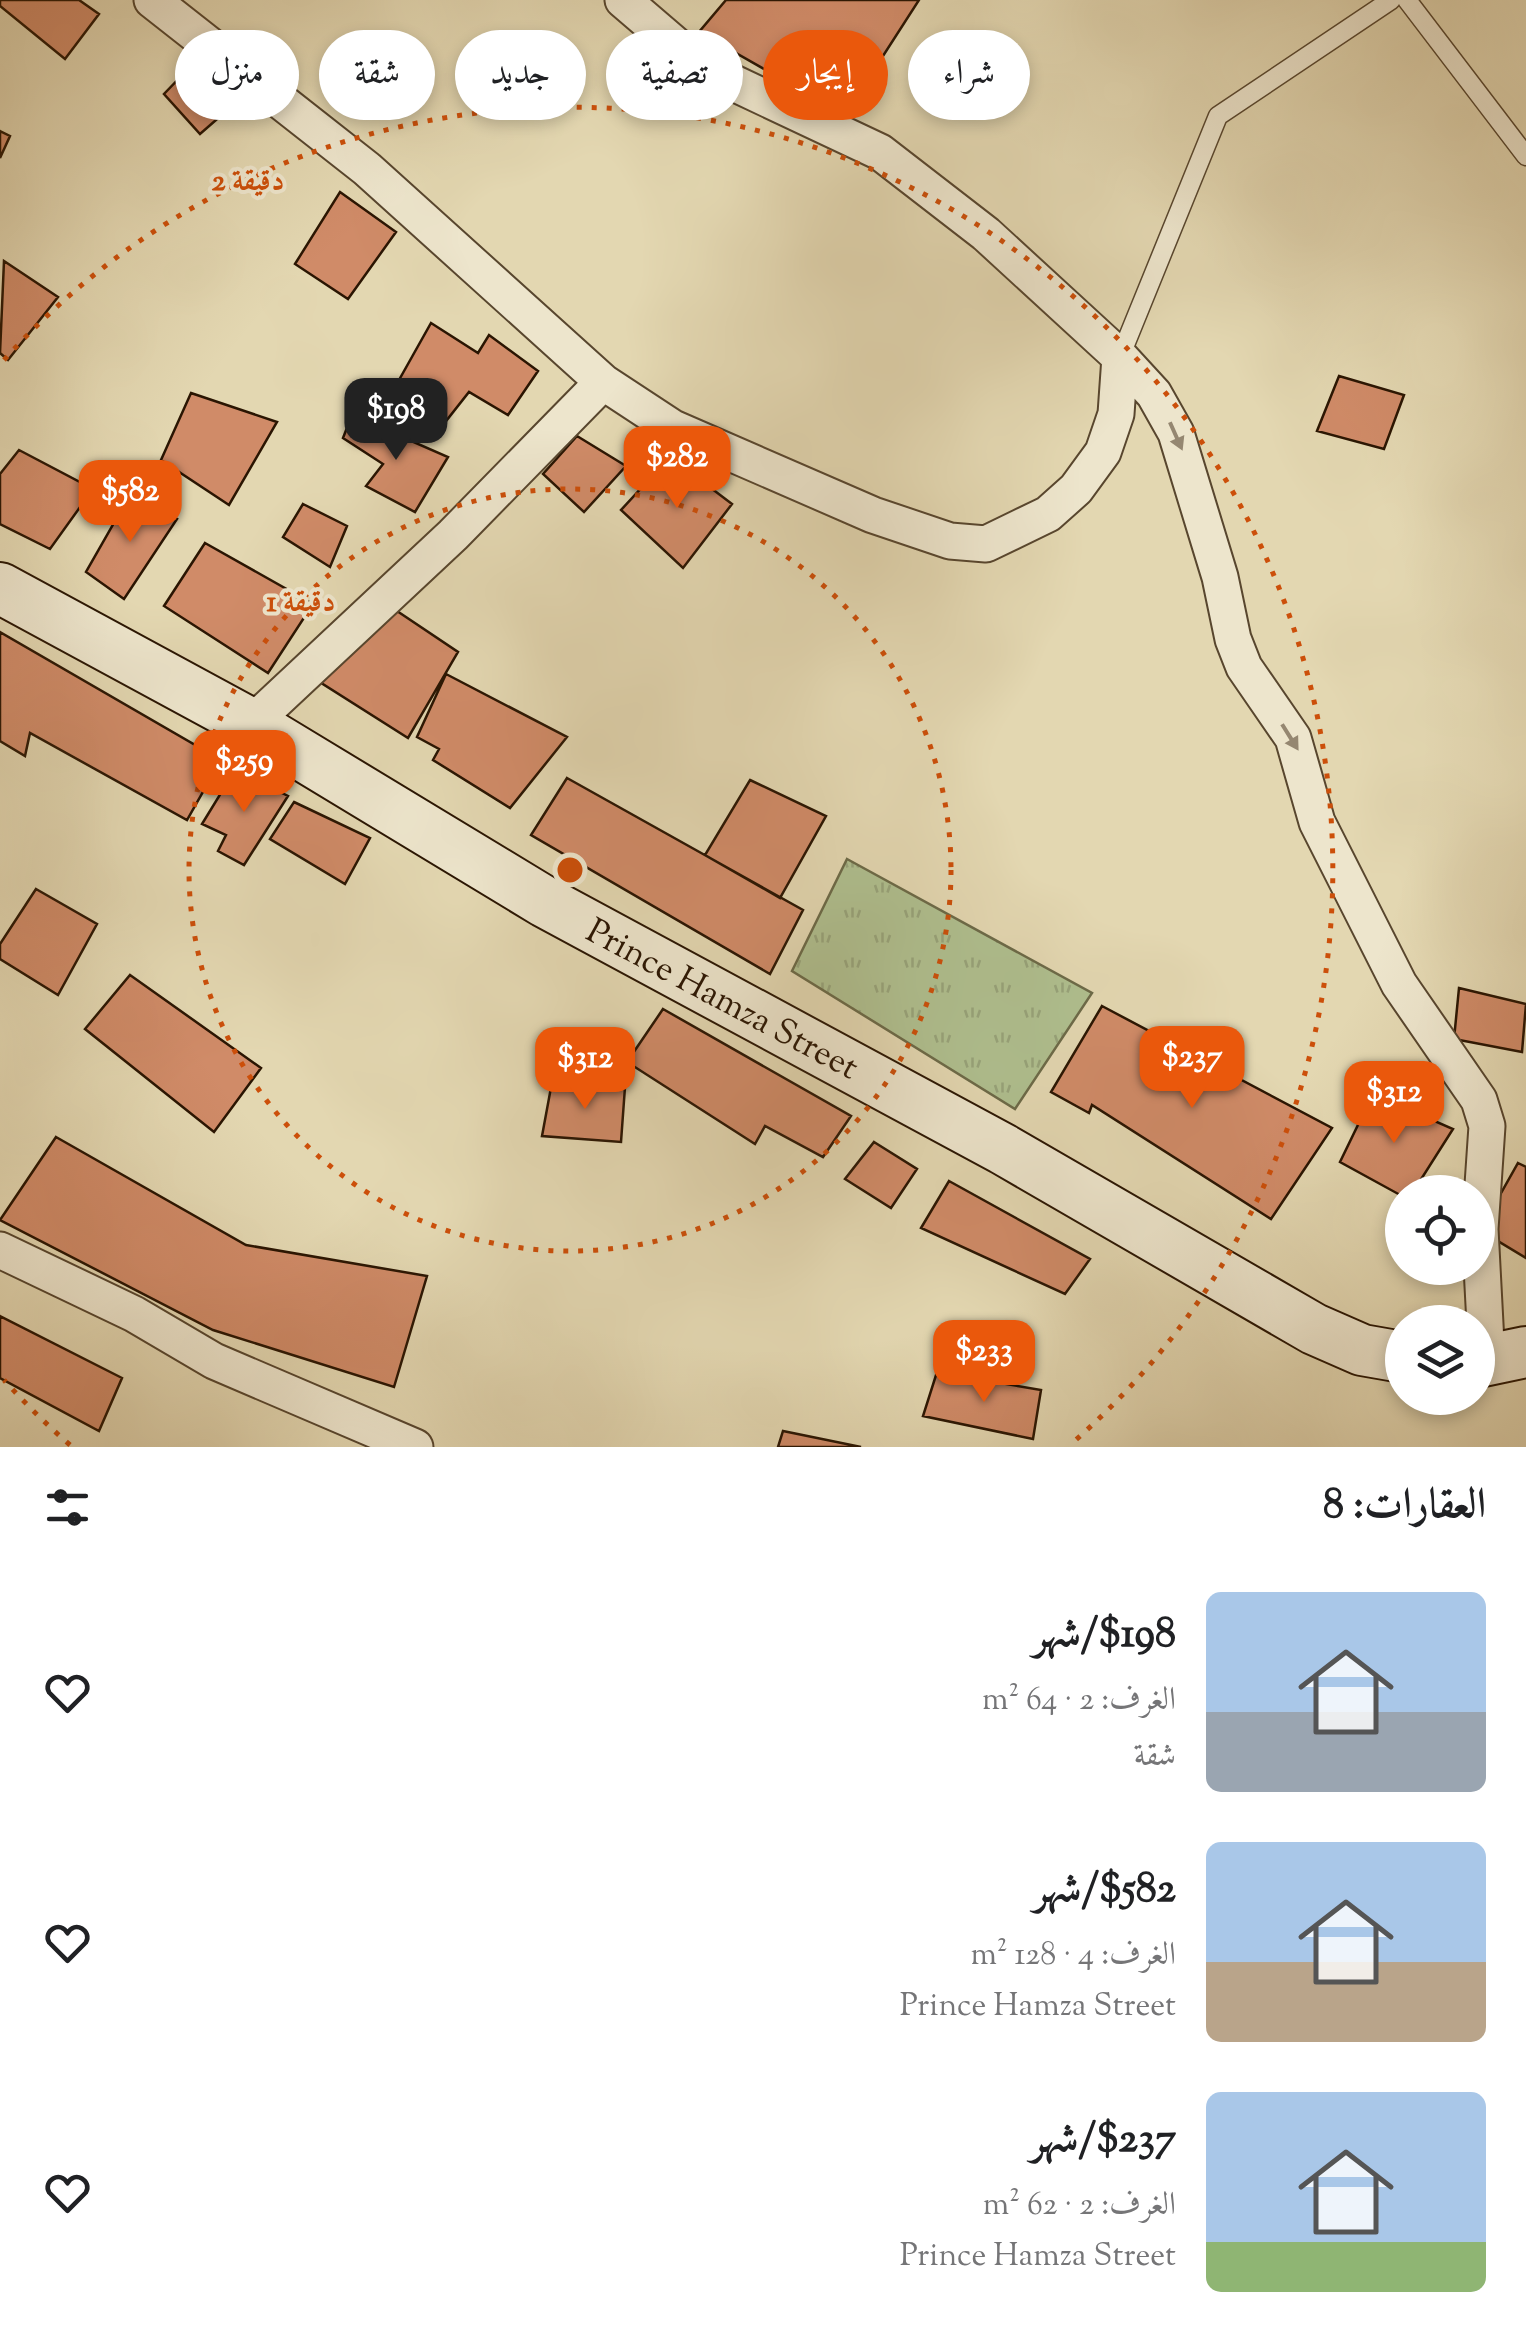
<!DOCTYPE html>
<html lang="ar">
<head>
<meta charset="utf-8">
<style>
  body { margin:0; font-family:"Sorts Mill Goudy",Amiri,serif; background:#f6f6f6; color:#202124; direction:rtl; height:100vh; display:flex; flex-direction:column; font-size:38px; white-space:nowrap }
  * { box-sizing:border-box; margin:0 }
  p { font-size:32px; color:#757577 }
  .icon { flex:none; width:55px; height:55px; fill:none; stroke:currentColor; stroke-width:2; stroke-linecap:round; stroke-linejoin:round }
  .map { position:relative; height:1447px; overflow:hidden; direction:ltr }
  .drawer { display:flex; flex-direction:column; background:#fff; flex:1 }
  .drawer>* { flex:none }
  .hud { position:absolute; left:30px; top:30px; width:1000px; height:90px; direction:rtl; display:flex; gap:20px }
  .controls { position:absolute; left:1385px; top:1175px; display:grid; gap:20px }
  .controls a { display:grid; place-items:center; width:110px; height:110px; border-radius:50%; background:#fff; box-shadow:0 5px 15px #0003; font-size:50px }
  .price { position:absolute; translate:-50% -85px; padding:0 22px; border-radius:20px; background:#ea580c; color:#fff; font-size:32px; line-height:65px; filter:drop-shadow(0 2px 5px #0008) }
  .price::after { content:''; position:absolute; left:50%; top:60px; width:30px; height:22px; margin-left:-15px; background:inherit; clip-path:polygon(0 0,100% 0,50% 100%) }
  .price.current { background:#222; color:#fff }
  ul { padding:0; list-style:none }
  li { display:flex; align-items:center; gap:30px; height:250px; padding:0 40px }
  li span { display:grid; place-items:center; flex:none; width:280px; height:200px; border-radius:15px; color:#555 }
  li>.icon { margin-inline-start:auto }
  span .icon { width:120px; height:120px; fill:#fffc; stroke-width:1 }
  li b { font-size:42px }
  h2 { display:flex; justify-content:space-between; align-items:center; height:120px; padding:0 40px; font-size:42px }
  .pill { padding:0 35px; border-radius:45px; background:#fff; box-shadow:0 5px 15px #0003; font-size:35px; line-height:90px }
  .pill.current { background:#ea580c; color:#fff }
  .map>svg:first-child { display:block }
  .park { fill:url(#park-tufts); stroke:#6c6a48; stroke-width:2.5 }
  .building { fill:#d08b68; stroke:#2a1502; stroke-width:2.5 }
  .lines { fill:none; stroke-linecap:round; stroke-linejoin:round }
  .lane-casing { stroke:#58462e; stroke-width:21 }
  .street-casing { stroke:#58462e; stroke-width:39 }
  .secondary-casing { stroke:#2a1502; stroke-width:54 }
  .lane { stroke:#ede5cc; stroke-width:18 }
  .street { stroke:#ede5cc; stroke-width:35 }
  .secondary { stroke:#ede5cc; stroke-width:50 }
  .oneway { fill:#958771 }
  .ring { fill:none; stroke:#cc4f0a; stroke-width:5; stroke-dasharray:5 10 }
  .labels { text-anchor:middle; stroke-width:8; stroke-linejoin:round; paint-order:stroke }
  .street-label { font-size:35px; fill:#2a1502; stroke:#ede5cc }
  .centre { fill:#cc4f0a; stroke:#ede5cc; stroke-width:5 }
  .ring-label { font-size:30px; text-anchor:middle; font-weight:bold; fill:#cc4f0a; stroke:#ede5cc; stroke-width:8; stroke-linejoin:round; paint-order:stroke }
</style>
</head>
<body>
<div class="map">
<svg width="1526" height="1447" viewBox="0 0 1526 1447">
  <defs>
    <pattern id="park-tufts" width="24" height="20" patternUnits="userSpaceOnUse" patternTransform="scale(2.5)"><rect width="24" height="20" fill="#afbf8f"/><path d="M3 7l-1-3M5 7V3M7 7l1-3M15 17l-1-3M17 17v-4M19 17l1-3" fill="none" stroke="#97a37a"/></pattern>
  </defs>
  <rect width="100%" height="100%" fill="#e3d7b1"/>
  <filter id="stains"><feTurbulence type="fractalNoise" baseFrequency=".002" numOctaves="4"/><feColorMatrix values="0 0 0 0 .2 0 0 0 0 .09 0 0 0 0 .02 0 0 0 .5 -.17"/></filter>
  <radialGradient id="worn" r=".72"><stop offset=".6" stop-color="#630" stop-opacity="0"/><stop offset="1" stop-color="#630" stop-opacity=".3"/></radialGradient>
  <path class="park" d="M 847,859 L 1092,993 L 1015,1109 L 792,971 Z"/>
  <path class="building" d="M 0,0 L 79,0 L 99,14 L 65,59 L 0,6 Z
    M 726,0 L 919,0 L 845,115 L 699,32 Z
    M 193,64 L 240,99 L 200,134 L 164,94 Z
    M 0,131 L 10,136 L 0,158 Z
    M 340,192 L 396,232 L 348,299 L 295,264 Z
    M 4,261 L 58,297 L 8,360 L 0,353 Z
    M 431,323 L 478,353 L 489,335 L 538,371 L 508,415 L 469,392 L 435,435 L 385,405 Z
    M 1339,376 L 1404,395 L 1384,449 L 1317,431 Z
    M 191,393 L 277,422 L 229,505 L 161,460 Z
    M 352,415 L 448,457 L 415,512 L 366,486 L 383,464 L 343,438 Z
    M 577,436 L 626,466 L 584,512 L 543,474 Z
    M 19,450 L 93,489 L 50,549 L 0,524 L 0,474 Z
    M 670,457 L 732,504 L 683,568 L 621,510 Z
    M 131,493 L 177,519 L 124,599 L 86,572 Z
    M 303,504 L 347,526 L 330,567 L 283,537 Z
    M 205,543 L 313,604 L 268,673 L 164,606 Z
    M 394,609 L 458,652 L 408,738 L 315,679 Z
    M 0,632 L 221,760 L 187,820 L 30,733 L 25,756 L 0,741 Z
    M 446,674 L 567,737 L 510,808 L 433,760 L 439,749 L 417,737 Z
    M 235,770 L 288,796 L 244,865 L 218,851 L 226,835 L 202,824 Z
    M 567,778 L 803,910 L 770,974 L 531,835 Z
    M 750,780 L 826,816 L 780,898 L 705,855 Z
    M 294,802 L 370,838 L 345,884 L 270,839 Z
    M 36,889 L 97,924 L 58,995 L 0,959 L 0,944 Z
    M 130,975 L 261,1068 L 214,1132 L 85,1029 Z
    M 1459,988 L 1526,1004 L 1522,1052 L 1454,1039 Z
    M 1102,1006 L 1332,1128 L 1271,1219 L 1092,1105 L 1089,1113 L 1051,1092 Z
    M 663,1009 L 851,1116 L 823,1157 L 765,1126 L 755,1144 L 627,1062 Z
    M 552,1082 L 625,1087 L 621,1142 L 542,1136 Z
    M 1373,1094 L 1453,1129 L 1413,1192 L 1402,1196 L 1340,1162 Z
    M 56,1137 L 246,1245 L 427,1276 L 394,1387 L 213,1330 L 0,1220 Z
    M 874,1142 L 917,1169 L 891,1208 L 845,1179 Z
    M 1518,1163 L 1526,1167 L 1526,1258 L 1493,1238 L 1500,1195 Z
    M 949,1181 L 1090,1259 L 1065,1294 L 921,1228 Z
    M 0,1316 L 122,1378 L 99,1431 L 0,1378 Z
    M 937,1372 L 1041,1390 L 1033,1439 L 923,1416 Z
    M 783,1431 L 861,1447 L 778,1447 Z"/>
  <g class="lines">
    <defs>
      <path id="lane" d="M 1407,0 L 1526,156
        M 1120,357 L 1218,116 L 1391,0"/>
      <path id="street" d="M 152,0 L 367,169 L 603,382 L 673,428 L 873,515 L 950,541 L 986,544 L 1048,514 L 1076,489 L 1103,452 L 1116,414 L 1120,357 L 986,234 L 880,152 L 721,77 L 693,60 L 623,0
        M 1120,357 L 1154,394 L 1176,433 L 1220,577 L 1233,639 L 1244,667 L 1293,738 L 1317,822 L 1399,984 L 1479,1100 L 1487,1126 L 1480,1229 L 1487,1362
        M 251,724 L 453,535 L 603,382
        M 0,1250 L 134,1314 L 214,1361 L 415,1447"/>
      <path id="secondary" d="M 0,588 L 251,724 L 545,902 L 1003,1149 L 1314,1329 L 1362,1350 L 1402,1357
        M 1478,1362 L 1526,1352"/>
    </defs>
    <use href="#lane" class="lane-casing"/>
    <use href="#street" class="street-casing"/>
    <use href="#secondary" class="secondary-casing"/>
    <use href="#lane" class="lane"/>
    <use href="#street" class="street"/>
    <use href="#secondary" class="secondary"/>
  </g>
  <defs><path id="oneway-solid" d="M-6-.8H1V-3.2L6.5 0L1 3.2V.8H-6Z" transform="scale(2.5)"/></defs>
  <g class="oneway">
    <use href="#oneway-solid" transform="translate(1176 436) rotate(66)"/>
    <use href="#oneway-solid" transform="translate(1290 737) rotate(58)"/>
  </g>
  <g class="ring">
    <circle cx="570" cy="870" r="381"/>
    <path d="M70 1445A762 762 0 0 1 4 1380M4 360A762 762 0 1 1 1070 1445"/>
  </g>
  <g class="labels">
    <g class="street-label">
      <text transform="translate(723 998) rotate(28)" y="12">Prince Hamza Street</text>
    </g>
  </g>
  <circle cx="570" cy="870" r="15" class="centre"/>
  <g class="ring-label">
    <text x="248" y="190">2 دقيقة</text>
    <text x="301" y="611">1 دقيقة</text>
  </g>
  <rect width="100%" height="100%" filter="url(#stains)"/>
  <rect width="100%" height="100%" fill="url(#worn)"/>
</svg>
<div class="controls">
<a><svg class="icon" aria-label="locate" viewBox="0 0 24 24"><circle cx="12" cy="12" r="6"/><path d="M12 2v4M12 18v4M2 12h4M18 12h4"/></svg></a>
<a><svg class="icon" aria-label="layers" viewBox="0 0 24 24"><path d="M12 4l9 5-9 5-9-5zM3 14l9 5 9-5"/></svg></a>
</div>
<b class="price current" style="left:396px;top:463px">$198</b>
<b class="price" style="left:677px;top:511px">$282</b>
<b class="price" style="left:130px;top:545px">$582</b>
<b class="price" style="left:244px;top:815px">$259</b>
<b class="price" style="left:1192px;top:1111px">$237</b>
<b class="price" style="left:585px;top:1112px">$312</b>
<b class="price" style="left:1394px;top:1146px">$312</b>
<b class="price" style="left:984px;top:1405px">$233</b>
<div class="hud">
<a class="pill">شراء</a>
<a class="pill current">إيجار</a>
<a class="pill">تصفية</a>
<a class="pill">جديد</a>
<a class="pill">شقة</a>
<a class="pill">منزل</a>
</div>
</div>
<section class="drawer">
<h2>العقارات: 8<svg class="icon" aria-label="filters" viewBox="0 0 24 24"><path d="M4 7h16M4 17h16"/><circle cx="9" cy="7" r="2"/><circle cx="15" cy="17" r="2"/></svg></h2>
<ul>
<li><span style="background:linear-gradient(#a9c7e8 60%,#9aa5b1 0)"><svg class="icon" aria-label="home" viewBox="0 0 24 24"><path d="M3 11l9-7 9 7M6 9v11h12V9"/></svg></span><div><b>$198/شهر</b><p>الغرف: 2 · 64 m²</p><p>شقة</p></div><svg class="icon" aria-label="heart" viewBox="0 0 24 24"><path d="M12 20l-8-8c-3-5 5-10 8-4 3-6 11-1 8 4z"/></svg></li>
<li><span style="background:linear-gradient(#a9c7e8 60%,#b9a48a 0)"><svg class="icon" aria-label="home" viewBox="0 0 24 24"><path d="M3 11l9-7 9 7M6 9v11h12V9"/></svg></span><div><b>$582/شهر</b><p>الغرف: 4 · 128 m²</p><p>Prince Hamza Street</p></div><svg class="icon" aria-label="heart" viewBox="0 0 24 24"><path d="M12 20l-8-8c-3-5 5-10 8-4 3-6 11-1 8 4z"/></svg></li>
<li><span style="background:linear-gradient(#a9c7e8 75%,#8fb573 0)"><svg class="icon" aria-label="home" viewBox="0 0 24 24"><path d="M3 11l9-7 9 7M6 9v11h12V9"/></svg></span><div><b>$237/شهر</b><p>الغرف: 2 · 62 m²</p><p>Prince Hamza Street</p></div><svg class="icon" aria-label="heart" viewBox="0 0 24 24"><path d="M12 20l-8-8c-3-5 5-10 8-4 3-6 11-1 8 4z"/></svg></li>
</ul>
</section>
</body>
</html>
